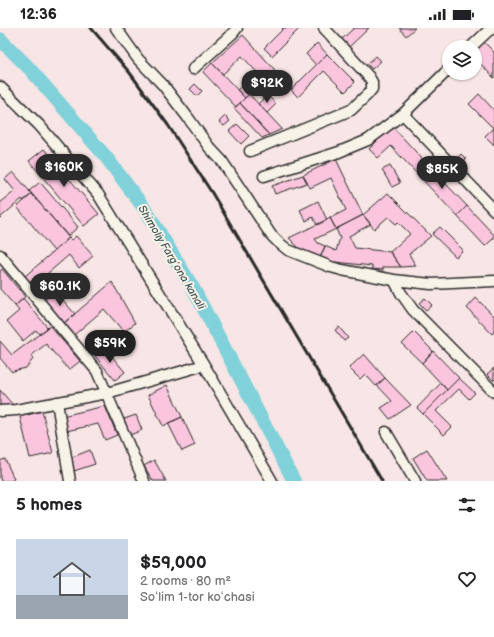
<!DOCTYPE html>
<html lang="en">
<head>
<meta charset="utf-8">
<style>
  body { margin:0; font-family:"Balsamiq Sans",sans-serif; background:#f2f2f2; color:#202124; height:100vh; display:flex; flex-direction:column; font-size:15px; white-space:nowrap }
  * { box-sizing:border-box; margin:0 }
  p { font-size:13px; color:#757577 }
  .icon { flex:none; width:22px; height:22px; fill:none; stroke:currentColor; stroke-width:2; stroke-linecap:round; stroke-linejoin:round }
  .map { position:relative; height:453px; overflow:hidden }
  .sheet { display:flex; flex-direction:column; background:#fff; flex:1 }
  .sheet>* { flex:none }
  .tools { position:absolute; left:442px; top:12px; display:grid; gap:8px }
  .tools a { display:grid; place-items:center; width:40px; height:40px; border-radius:50%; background:#fff; box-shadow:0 1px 3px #0004; font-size:20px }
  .price { position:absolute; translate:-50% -34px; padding:0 9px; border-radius:14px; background:#2b2b2b; color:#fff; font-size:13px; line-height:26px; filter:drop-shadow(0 1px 2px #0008) }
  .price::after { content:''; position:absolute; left:50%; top:24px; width:12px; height:9px; margin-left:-6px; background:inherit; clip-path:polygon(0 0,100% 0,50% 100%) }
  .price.active { background:#222; color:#fff }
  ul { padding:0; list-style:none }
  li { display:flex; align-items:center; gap:12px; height:100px; padding:0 16px }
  li span { display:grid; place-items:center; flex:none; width:112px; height:80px; border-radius:0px; color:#555 }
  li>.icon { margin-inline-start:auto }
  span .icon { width:48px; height:48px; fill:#fffc; stroke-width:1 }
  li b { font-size:17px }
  h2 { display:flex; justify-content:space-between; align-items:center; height:48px; padding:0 16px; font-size:17px }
  .status { display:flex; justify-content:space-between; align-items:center; height:28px; padding:0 20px; background:#fff; direction:ltr }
  .status svg { height:11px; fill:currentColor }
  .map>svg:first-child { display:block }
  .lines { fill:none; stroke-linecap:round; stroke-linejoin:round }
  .canal { stroke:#80d1da; stroke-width:14 }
  .building { fill:#fbc5de; stroke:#2b2b2b }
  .street-casing { stroke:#2b2b2b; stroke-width:13 }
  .street { stroke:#f7f3e8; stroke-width:10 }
  .rail { stroke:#2b2b2b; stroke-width:3 }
  .labels { text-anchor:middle; stroke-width:4; stroke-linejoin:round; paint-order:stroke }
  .water-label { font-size:11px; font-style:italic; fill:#405457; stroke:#f7f3e8 }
</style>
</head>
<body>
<div class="status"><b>12:36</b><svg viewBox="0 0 49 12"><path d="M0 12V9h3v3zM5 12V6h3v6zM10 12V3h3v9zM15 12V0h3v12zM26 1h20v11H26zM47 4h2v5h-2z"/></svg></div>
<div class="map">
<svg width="494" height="453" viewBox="0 0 494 453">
  <rect width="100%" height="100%" fill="#f8e5e5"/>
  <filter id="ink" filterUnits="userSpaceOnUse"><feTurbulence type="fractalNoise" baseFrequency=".025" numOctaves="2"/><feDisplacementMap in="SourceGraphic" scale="8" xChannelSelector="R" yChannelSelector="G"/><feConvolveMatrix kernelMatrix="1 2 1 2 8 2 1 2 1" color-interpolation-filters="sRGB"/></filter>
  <g filter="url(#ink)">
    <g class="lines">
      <path class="canal" d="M 0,11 L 29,40 L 106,129 L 147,184 L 193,260 L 294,453"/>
    </g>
    <path class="building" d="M 282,0 L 300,0 L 272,28 L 264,20 L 283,1 Z
      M 354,0 L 369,0 L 349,19 L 342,11 Z
      M 399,0 L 415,0 L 406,8 Z
      M 243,7 L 275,42 L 264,52 L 242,28 L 223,46 L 212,35 Z
      M 484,14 L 494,24 L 494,50 L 475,30 L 475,23 Z
      M 317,15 L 327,26 L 316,37 L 306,26 Z
      M 327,26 L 355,54 L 345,64 L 324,43 L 298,69 L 291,62 Z
      M 376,28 L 381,33 L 372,41 L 367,36 Z
      M 212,35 L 245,70 L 236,79 L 203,44 Z
      M 257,44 L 264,52 L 245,70 L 237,62 Z
      M 195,56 L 202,63 L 197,68 L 190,61 Z
      M 249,66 L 267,85 L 282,101 L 269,107 L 240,75 Z
      M 479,66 L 493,81 L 494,80 L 494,98 L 493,100 L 469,76 Z
      M 267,67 L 276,76 L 267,85 L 258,76 Z
      M 240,75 L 269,107 L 262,110 L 234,80 Z
      M 225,88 L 230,93 L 224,98 L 219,94 Z
      M 237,96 L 249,108 L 241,116 L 229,103 Z
      M 392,98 L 427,136 L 417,146 L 391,118 L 378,130 L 369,121 Z
      M 493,100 L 494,101 L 494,117 L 485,108 Z
      M 44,121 L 99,186 L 84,198 L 29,133 Z
      M 461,126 L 466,131 L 461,136 L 456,131 Z
      M 336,131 L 363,187 L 336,201 L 330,190 L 346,182 L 331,150 L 310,160 L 303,147 Z
      M 427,136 L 467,178 L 457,188 L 417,146 Z
      M 390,138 L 400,155 L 392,159 L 382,142 Z
      M 13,144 L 32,166 L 23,173 L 22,171 L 0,190 L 0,175 L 15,163 L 5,151 Z
      M 303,147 L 307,155 L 275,166 L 272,158 Z
      M 40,154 L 78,199 L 68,208 L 29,163 Z
      M 388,165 L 431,208 L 409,226 L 416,238 L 401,239 L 390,224 L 410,206 L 398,194 L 396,196 L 388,189 L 374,201 L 363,187 Z
      M 32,166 L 69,210 L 54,223 L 17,179 Z
      M 318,173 L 327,192 L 317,197 L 313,189 L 306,193 L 300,182 Z
      M 467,178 L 494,207 L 494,210 L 485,218 L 457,188 Z
      M 363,187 L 371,196 L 349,208 L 355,220 L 390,224 L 401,239 L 383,239 L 383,242 L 372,241 L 372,238 L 336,234 L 335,237 L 320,230 L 325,218 L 336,223 L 340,210 L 336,201 Z
      M 330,190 L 336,201 L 315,211 L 318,215 L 325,218 L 320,230 L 300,221 L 289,210 Z
      M 440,199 L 463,222 L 456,229 L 432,206 Z
      M 76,208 L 93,228 L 79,240 L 69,227 L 47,246 L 59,259 L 44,272 L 24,249 L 69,210 L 71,212 Z
      M 2,241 L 25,269 L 15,278 L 0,261 L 0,243 Z
      M 112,254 L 135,295 L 124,304 L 104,281 L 74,307 L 64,295 Z
      M 55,263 L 75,286 L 64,295 L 44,272 Z
      M 23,270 L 48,300 L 39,306 L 36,302 L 23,313 L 7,293 L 19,283 L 15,278 Z
      M 425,270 L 432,277 L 426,282 L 419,275 Z
      M 476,270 L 494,288 L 494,304 L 492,306 L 467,280 Z
      M 50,298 L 80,333 L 69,342 L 46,316 L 31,328 L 33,331 L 26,340 L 13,343 L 12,344 L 0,330 L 0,313 L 12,327 Z
      M 339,299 L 348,310 L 344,313 L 335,302 Z
      M 414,304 L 433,323 L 422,335 L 402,316 Z
      M 105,320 L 125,344 L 115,352 L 95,328 Z
      M 433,323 L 459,350 L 447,362 L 422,335 Z
      M 364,326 L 385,350 L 376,358 L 365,346 L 360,351 L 349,340 Z
      M 494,340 L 494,353 L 487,346 Z
      M 385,350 L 411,377 L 390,391 L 381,380 L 392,373 L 377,357 Z
      M 459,350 L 475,365 L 469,371 L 459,361 L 436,383 L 452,399 L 444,407 L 423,386 Z
      M 441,355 L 447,362 L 423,386 L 417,380 Z
      M 167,357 L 182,389 L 163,398 L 148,367 Z
      M 0,362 L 13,377 L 0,379 Z
      M 105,378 L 117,407 L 105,412 L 98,396 L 66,403 L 62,388 Z
      M 42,383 L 53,425 L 30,430 L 20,389 Z
      M 136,387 L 142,402 L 130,407 L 124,391 Z
      M 182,389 L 195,417 L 182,423 L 168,395 Z
      M 427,421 L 447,453 L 427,453 L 413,430 Z
      M 90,422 L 95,436 L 74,443 L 70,430 Z
      M 5,431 L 14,451 L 11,453 L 1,453 L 0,450 L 0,433 Z
      M 154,432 L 166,453 L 153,453 L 144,438 Z"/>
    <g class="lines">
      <defs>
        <path id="street" d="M 116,0 L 138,31 L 163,57 L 189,91 L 209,119 L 222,133 L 271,207 L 278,214 L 288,222 L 331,239 L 342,242 L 394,252 L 431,256 L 494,253
          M 471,19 L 488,3 L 494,0
          M 193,41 L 233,5 L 237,0
          M 0,59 L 39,97 L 98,166 L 204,337
          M 403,86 L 494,182
          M 250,123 L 351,82 L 368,66 L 372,61 L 372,54 L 369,49 L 324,0
          M 264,148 L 339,124 L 368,112 L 403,86 L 449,41
          M 0,227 L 97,343 L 144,453
          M 394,252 L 401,265 L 413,282 L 494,364
          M 57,374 L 70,453
          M 0,383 L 16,382 L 107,365 L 204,337 L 272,453
          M 386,404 L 415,453"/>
      </defs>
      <use href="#street" class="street-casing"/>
      <use href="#street" class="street"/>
      <path class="rail" d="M 91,0 L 130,45 L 168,97 L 212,165 L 382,453"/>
    </g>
  </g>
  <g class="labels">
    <g class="water-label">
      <text transform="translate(172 229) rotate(59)" y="4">Shimoliy Fargʻona kanali</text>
    </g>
  </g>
</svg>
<div class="tools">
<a><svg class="icon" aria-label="layers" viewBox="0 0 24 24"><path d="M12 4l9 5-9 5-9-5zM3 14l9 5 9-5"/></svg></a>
</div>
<b class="price" style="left:267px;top:76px">$92K</b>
<b class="price" style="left:64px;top:160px">$160K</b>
<b class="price" style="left:442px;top:162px">$85K</b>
<b class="price" style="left:60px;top:279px">$60.1K</b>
<b class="price active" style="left:110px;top:336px">$59K</b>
</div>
<section class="sheet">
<h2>5 homes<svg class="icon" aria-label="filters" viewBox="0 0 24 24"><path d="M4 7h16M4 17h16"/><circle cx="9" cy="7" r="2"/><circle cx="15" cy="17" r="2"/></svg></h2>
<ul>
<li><span style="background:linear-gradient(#c9d6e8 70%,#9aa5b1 0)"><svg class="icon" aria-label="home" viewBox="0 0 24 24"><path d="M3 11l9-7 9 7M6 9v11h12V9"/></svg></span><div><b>$59,000</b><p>2 rooms · 80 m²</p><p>Soʻlim 1-tor koʻchasi</p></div><svg class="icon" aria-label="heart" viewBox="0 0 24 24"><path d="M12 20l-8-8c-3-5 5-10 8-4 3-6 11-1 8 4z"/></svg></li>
</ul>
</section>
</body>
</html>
